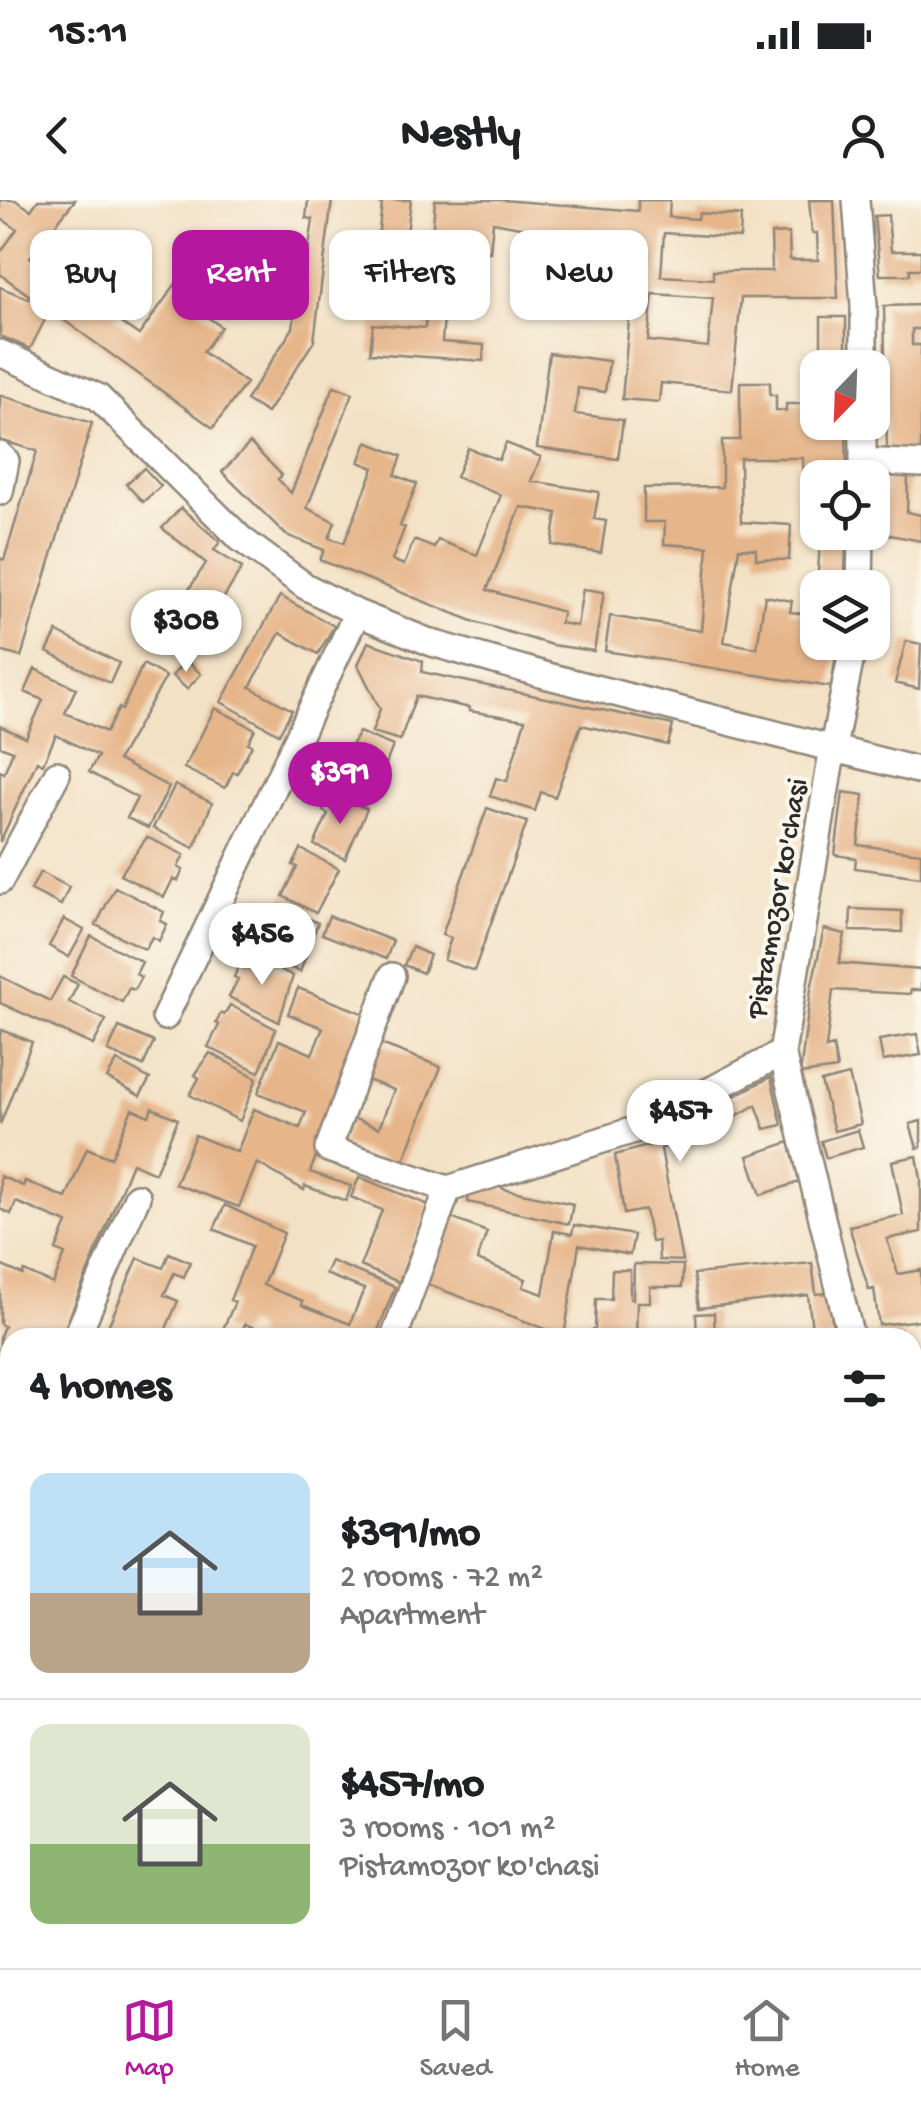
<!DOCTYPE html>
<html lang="en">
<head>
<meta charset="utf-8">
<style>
  body { margin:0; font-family:"Gochi Hand",sans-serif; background:#f6f6f6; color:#202124; height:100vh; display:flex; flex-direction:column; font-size:38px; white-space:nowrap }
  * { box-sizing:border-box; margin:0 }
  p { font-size:32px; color:#757577 }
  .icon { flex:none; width:55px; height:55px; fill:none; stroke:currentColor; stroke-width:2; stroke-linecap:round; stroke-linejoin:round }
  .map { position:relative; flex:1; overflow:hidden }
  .details { position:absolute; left:0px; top:1128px; width:922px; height:642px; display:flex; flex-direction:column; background:#fff; border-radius:30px 30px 0 0; box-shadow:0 2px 8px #0004 }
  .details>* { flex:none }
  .guide { position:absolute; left:30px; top:30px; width:862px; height:90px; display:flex; gap:20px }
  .needle { width:65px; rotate:203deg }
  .tools { position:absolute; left:800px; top:150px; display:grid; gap:20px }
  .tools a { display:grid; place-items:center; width:90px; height:90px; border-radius:20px; background:#fff; box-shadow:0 2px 8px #0004; font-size:50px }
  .price { position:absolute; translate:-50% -85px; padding:0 22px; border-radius:35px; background:#fff; color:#222; font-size:32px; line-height:65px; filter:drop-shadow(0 2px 5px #0008) }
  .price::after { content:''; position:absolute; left:50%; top:60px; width:30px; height:22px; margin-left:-15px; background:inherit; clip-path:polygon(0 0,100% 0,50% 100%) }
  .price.selected { background:#b5179e; color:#fff }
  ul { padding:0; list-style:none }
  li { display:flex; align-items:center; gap:30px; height:250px; padding:0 30px }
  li+li { border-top:2px solid #e0e0e0 }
  li span { display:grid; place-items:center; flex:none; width:280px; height:200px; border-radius:20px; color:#555 }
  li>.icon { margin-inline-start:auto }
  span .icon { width:120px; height:120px; fill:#fffc; stroke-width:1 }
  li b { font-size:42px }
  h2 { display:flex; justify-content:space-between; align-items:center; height:120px; padding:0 30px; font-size:42px }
  .pill { padding:0 35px; border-radius:20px; background:#fff; box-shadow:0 2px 8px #0004; font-size:35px; line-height:90px }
  .pill.selected { background:#b5179e; color:#fff }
  .status { display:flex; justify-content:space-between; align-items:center; height:70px; padding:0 50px; background:#fff; direction:ltr }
  .status svg { height:28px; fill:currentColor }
  header { display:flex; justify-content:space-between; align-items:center; height:130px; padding:0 30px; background:#fff; font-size:45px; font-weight:800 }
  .menu { display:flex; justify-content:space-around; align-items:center; height:140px; border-top:2px solid #e0e0e0; background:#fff; font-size:28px; color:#757577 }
  .menu a { display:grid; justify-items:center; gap:5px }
  .menu .selected { color:#b5179e }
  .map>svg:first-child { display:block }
  .building { fill:#e6b58a; fill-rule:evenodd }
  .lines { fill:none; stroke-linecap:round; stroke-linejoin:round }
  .minor-casing { stroke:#8f8678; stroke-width:30 }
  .highway-casing { stroke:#8f8678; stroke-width:42 }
  .minor { stroke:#fff; stroke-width:25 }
  .highway { stroke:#ebc669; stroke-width:38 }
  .labels { text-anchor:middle; stroke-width:8; stroke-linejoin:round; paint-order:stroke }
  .street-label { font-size:30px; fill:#2b2b2b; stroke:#fbf7ec }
</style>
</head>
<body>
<div class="status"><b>15:11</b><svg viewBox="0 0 49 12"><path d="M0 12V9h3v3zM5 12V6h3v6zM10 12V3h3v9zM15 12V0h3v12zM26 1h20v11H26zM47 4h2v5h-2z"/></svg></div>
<header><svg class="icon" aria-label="back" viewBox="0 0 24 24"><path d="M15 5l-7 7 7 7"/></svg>Nestly<svg class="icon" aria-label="person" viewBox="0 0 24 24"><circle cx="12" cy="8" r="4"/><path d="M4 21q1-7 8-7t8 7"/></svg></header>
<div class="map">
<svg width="921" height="1768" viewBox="0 0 921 1768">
  <rect width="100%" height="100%" fill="#fbf7ec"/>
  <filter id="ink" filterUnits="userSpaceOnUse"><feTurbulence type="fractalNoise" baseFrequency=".01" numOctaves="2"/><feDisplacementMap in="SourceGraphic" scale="20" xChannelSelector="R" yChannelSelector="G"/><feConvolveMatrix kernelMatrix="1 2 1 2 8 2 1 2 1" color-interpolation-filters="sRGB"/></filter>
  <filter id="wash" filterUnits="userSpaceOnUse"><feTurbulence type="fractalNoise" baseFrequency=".0048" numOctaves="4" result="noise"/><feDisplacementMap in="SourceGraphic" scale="40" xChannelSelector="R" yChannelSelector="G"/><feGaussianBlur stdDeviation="2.25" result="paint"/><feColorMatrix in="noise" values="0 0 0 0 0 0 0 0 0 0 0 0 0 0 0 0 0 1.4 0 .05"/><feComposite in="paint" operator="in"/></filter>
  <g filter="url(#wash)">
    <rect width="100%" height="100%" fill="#f3e1c5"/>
    <g id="blocks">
      <path class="building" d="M 0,0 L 15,0 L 31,10 L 38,0 L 75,0 L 30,57 L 72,87 L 105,41 L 123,54 L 113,67 L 137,85 L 114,118 L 139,135 L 182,75 L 203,90 L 192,105 L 221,127 L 203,152 L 246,183 L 213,228 L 50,110 L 30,149 L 0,136 L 0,87 L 29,99 L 30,96 L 0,74 L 0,53 L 17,29 L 0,18 Z
        M 308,0 L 332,0 L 314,141 L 267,213 L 246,200 L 293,128 L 301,61 L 307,62 L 313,19 L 306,18 Z
        M 372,0 L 411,0 L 402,76 L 374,72 L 382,4 Z
        M 435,0 L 501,0 L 638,11 L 638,0 L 670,0 L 669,17 L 698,19 L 699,13 L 741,16 L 740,38 L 664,33 L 661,76 L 713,79 L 713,71 L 772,71 L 771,34 L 789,33 L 790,60 L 818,60 L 817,33 L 812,33 L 809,0 L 834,0 L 838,98 L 741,98 L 732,190 L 661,183 L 659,202 L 622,199 L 636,42 L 574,37 L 493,22 L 490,52 L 471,51 L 468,87 L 451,86 L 449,117 L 444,117 L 442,142 L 484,145 L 483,161 L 370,153 L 373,124 L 425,128 ZM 653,94 L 713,98 L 708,147 L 648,141 Z
        M 888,15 L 891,51 L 921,51 L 921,69 L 910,69 L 910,75 L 880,75 L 874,16 Z
        M 921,105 L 921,129 L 912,129 L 912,145 L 921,145 L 921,254 L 887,250 L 884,106 Z
        M 821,117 L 846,117 L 846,168 L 821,168 Z
        M 549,153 L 609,161 L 605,192 L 578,188 L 575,214 L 623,220 L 618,259 L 537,248 Z
        M 812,164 L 818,164 L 818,222 L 846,222 L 847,278 L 818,278 L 818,315 L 804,315 L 803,258 L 740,258 L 741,322 L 791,325 L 789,360 L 756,359 L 756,349 L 739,348 L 724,442 L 757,448 L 765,396 L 792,401 L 790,412 L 818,416 L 818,442 L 838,442 L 831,487 L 605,451 L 610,416 L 701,431 L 708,347 L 664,344 L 665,322 L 644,322 L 644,288 L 722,287 L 722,240 L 740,240 L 740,182 L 770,182 L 770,195 L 776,195 L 776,210 L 786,211 L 786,204 L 812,204 Z
        M 334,186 L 353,193 L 307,308 L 335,322 L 329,338 L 344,343 L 374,268 L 359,262 L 367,242 L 402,256 L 395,275 L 417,284 L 400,326 L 405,327 L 392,360 L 404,365 L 414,340 L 434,348 L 438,340 L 477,355 L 501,295 L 456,277 L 468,248 L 499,260 L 506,243 L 541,257 L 531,281 L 599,292 L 594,319 L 606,321 L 601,353 L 552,345 L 557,313 L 521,307 L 487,390 L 563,412 L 560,423 L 577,426 L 583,389 L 604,392 L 594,451 L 552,445 L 475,422 L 320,360 L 324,350 L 286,335 L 222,272 L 250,243 L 282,275 L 278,279 L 291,293 Z
        M 0,195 L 92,223 L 21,457 L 0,451 L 0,358 L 4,360 L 37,251 L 0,240 Z
        M 144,268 L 161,286 L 143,302 L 126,284 Z
        M 887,274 L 908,274 L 907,312 L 921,315 L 921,341 L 885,334 Z
        M 181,308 L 220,342 L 214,350 L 242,368 L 189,455 L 159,436 L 206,363 L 162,328 Z
        M 825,332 L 847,332 L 844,388 L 817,388 L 820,340 L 825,340 Z
        M 280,396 L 334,426 L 318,454 L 280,433 L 250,487 L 292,510 L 279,534 L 221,502 Z
        M 57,432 L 119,463 L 110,483 L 47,452 Z
        M 906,441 L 921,444 L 919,489 L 895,483 Z
        M 368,442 L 423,461 L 422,472 L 673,525 L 668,545 L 581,525 L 555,597 L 541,592 L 535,611 L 490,596 L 496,578 L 507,581 L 525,520 L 469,511 L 470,508 L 416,496 L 400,540 L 372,532 L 380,509 L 358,465 Z
        M 186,460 L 201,474 L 187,489 L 172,476 Z
        M 143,464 L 166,477 L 118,560 L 169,587 L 148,628 L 127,618 L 137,598 L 89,572 L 98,556 L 56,535 L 43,564 L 37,561 L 0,642 L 0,571 L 4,573 L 13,551 L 0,546 L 0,526 L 26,538 L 43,500 L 25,492 L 35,469 L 76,488 L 65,513 L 106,532 L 119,508 L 122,510 Z
        M 215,508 L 255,529 L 248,543 L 252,545 L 237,573 L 233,572 L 225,588 L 184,568 Z
        M 359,532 L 393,546 L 372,599 L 341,586 L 355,552 L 349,549 Z
        M 175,585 L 212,603 L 194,648 L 153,628 Z
        M 843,592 L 864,595 L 858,645 L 921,653 L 921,677 L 855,668 L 856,658 L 835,655 Z
        M 335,596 L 367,609 L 345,659 L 314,645 L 328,614 L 323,611 L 327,601 L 332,603 Z
        M 487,608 L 527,622 L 474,771 L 444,760 L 451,738 L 442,735 Z
        M 147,637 L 184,655 L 178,667 L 183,670 L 178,681 L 173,679 L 164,697 L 120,675 Z
        M 301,649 L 339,669 L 316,713 L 283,696 L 297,667 L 293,665 Z
        M 40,672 L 69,687 L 61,705 L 31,690 Z
        M 115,687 L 164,712 L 160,721 L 167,724 L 159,741 L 152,737 L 145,749 L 96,725 Z
        M 280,705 L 318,723 L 300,772 L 259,751 L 271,726 L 266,724 Z
        M 851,709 L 902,711 L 902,732 L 850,731 Z
        M 329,716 L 393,741 L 386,759 L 322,734 Z
        M 64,719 L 84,730 L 69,757 L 49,746 Z
        M 824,729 L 845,734 L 839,763 L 921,770 L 921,790 L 911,790 L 910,794 L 833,790 L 826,848 L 833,846 L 837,869 L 800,874 L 811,789 Z
        M 91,736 L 142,762 L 136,774 L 141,777 L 134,790 L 129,788 L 122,802 L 71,776 Z
        M 412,747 L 430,755 L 423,773 L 404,765 Z
        M 250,755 L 293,776 L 279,822 L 229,797 L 238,779 L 234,777 L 239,765 L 244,768 Z
        M 0,776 L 50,801 L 63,777 L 78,784 L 69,802 L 106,820 L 93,845 L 0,803 Z
        M 298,788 L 370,816 L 310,972 L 351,986 L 346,1001 L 305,986 L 304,990 L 257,963 L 239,1007 L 175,984 L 195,935 L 237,952 L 254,909 L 300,928 L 306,912 L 258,893 L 279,840 L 312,854 L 323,828 L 288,814 Z
        M 230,805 L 276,829 L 259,872 L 208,847 L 219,825 L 216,823 L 221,813 L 224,815 Z
        M 119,827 L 154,842 L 143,866 L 108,851 Z
        M 2,830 L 32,842 L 0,925 L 0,836 Z
        M 917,834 L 921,855 L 883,861 L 879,840 Z
        M 376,842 L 441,867 L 401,967 L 342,943 L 352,918 L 379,928 L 394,890 L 362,878 Z
        M 210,853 L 257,878 L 240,921 L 190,895 L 199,878 L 195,875 Z
        M 117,861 L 150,879 L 140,896 L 107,878 Z
        M 849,875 L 861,924 L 834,931 L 821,882 Z
        M 771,877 L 782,925 L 765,929 L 756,905 L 721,924 L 718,918 L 661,949 L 682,1061 L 659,1060 L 658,1041 L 651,1042 L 645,1010 L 624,1014 L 615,955 L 658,943 L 655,937 Z
        M 152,908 L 178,919 L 155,973 L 132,963 L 61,1138 L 10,1138 L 10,1250 L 0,1273 L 0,1136 L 4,1126 L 0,1124 L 0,1065 L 23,1075 L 24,1071 L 53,1084 L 65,1054 L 56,1050 L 67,1023 L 16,1002 L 11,1014 L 0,1009 L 0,976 L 23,986 L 25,981 L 66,998 L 87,948 L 111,958 L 132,909 L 149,916 Z
        M 921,921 L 921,947 L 917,948 L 910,924 Z
        M 858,930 L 863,947 L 826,958 L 821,941 Z
        M 789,942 L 802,981 L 761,995 L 748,956 Z
        M 917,956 L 921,979 L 921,1032 L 887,1039 L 898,1074 L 921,1070 L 921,1120 L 879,1125 L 874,1089 L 869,1090 L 849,1026 L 903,1015 L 892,961 Z
        M 359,977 L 429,1005 L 399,1082 L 360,1066 L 382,1010 L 351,997 Z
        M 500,981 L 503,989 L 573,1004 L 569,1024 L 468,1002 L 469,989 Z
        M 225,1005 L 284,1033 L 263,1085 L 303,1101 L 302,1105 L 350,1124 L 364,1089 L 325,1074 L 331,1061 L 395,1087 L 375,1138 L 254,1138 L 258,1129 L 245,1124 L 240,1136 L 223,1129 L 235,1102 L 230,1100 L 252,1046 L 214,1029 Z
        M 449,1017 L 487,1032 L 477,1060 L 526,1079 L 523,1087 L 543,1094 L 554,1031 L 572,1034 L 574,1025 L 634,1035 L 630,1055 L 579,1045 L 564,1136 L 424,1083 Z
        M 169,1053 L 190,1062 L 184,1077 L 174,1073 L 164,1095 L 178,1101 L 162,1138 L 103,1138 L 138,1058 L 163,1068 Z
        M 812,1063 L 816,1094 L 829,1093 L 834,1138 L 813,1138 L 808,1095 L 699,1108 L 694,1074 Z
        M 634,1064 L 683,1065 L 682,1087 L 650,1087 L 650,1102 L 637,1102 L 636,1138 L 584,1138 L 583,1134 L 595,1129 L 596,1099 L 611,1099 L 612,1070 L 630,1070 L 630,1099 L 633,1099 Z
        M 714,1113 L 715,1138 L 697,1138 L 696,1114 Z
        M 901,1130 L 902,1138 L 878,1138 L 877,1133 Z
        M 921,1152 L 921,1176 L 912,1176 L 912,1153 Z
        M 912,1273 L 921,1273 L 921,1309 L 912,1310 Z
        M 10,1423 L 10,1546 L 4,1531 L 0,1532 L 0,1427 Z
        M 921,1547 L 921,1596 L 912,1601 L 912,1552 Z
        M 10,1549 L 10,1573 L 0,1575 L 0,1550 Z
        M 10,1658 L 10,1707 L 0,1711 L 0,1662 Z"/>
    </g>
  </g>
  <g filter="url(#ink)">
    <use href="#blocks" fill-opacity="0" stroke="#8f8678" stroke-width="2.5"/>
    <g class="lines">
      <defs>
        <path id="minor" d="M 856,0 L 864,106 L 864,168
          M 0,153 L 98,197 L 241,339 L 305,386 L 357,413 L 432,443 L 548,476 L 921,571
          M 0,255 L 6,261 L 0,292
          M 863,261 L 921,264
          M 863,277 L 863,222
          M 860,388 L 861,332
          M 0,681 L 57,574
          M 392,776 L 328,949 L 448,989
          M 165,817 L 357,413
          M 76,1138 L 137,997
          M 394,1138 L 448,989 L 634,930 L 782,853
          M 851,1138 L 782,853 L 833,547 L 854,442
          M 0,1311 L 10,1289
          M 0,1407 L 10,1403
          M 912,1440 L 921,1469
          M 912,1504 L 921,1505
          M 0,1733 L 10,1729"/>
        <path id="highway" d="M 912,1646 L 921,1641
          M 723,1768 L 736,1760"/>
      </defs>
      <use href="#minor" class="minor-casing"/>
      <use href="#highway" class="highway-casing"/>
      <use href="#minor" class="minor"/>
      <use href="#highway" class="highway"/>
    </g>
  </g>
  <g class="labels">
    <g class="street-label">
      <text transform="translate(775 698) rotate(-80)" y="10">Pistamozor ko'chasi</text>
    </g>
  </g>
</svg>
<div class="tools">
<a><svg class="needle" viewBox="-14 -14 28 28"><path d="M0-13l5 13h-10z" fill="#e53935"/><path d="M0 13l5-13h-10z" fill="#757577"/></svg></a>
<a><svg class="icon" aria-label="locate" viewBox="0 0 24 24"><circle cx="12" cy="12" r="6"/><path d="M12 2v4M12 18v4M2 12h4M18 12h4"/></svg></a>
<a><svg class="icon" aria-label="layers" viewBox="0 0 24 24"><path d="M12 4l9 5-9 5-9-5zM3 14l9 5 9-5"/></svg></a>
</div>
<b class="price" style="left:186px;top:475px">$308</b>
<b class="price selected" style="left:340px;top:627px">$391</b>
<b class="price" style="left:262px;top:788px">$456</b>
<b class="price" style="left:680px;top:965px">$457</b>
<div class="guide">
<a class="pill">Buy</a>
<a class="pill selected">Rent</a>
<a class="pill">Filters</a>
<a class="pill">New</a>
</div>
<section class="details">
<h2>4 homes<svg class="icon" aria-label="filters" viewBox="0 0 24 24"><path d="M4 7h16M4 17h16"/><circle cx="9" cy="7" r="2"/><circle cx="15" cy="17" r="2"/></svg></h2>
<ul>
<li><span style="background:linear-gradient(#bfe0f5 60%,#b9a48a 0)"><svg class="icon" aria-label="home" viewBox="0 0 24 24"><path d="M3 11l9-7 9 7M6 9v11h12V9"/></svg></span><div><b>$391/mo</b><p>2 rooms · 72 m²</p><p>Apartment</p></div></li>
<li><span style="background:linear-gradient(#dfe7d0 60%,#8fb573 0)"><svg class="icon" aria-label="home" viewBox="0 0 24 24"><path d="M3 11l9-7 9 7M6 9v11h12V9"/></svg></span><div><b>$457/mo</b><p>3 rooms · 101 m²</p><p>Pistamozor ko'chasi</p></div></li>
</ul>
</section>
</div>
<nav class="menu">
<a class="selected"><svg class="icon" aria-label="map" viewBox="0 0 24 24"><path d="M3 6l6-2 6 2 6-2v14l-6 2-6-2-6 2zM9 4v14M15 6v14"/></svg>Map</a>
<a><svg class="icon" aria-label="saved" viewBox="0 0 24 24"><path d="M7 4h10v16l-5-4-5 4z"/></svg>Saved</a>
<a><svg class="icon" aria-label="home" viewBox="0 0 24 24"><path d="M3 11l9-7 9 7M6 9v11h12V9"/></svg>Home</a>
</nav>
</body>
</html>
